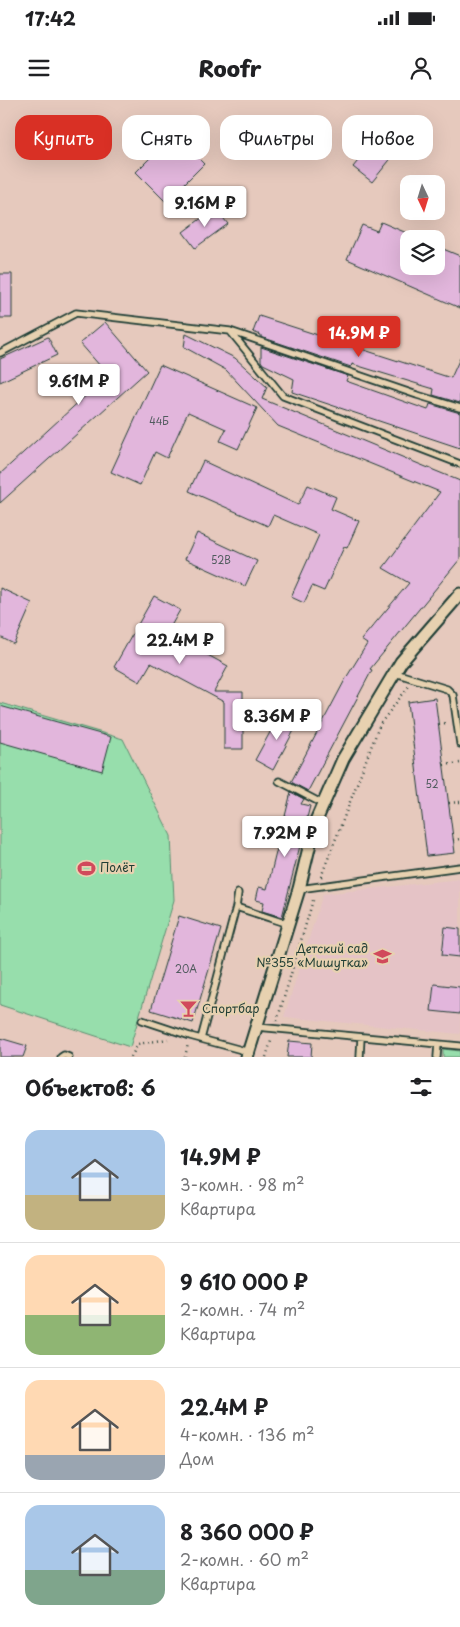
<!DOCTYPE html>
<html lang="ru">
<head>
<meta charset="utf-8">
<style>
  body { margin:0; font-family:"Playpen Sans",sans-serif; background:#f6f6f6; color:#202124; height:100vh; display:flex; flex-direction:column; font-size:19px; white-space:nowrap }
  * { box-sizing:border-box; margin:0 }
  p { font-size:16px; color:#757577 }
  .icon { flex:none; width:28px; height:28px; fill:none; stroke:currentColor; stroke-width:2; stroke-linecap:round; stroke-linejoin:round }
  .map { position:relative; height:957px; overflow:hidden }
  .details { display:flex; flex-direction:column; background:#fff; flex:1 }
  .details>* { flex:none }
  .banner { position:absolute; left:15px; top:15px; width:430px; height:45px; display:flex; gap:10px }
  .needle { width:32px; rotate:176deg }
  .controls { position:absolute; left:400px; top:75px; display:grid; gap:10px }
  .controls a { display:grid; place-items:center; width:45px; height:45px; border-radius:10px; background:#fff; box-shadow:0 5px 20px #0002; font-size:25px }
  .price { position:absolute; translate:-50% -42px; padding:0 11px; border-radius:5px; background:#fff; color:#222; font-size:16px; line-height:32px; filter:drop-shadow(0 1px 2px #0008) }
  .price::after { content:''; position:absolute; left:50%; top:30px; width:15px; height:11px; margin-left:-8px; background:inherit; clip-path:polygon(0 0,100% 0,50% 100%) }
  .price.selected { background:#d93025; color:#fff }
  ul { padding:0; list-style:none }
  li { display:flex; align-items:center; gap:15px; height:125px; padding:0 25px }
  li+li { border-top:1px solid #e0e0e0 }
  li span { display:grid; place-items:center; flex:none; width:140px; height:100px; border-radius:15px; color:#555 }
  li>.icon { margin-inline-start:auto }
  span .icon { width:60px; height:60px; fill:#fffc; stroke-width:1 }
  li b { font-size:21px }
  h2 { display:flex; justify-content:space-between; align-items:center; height:60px; padding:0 25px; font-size:21px }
  .chip { padding:0 18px; border-radius:15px; background:#fff; box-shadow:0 5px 20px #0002; font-size:18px; line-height:45px }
  .chip.selected { background:#d93025; color:#fff }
  .status { display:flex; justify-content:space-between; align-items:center; height:35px; padding:0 25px; background:#fff; direction:ltr }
  .status svg { height:14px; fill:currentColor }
  header { display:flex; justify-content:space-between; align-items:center; height:65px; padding:0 25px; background:#fff; font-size:22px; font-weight:800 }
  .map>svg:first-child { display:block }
  .built { fill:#e5c3c6 }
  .green { fill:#97deac; stroke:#5b8e70 }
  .building { fill:#e2b6dc; stroke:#1f3d34 }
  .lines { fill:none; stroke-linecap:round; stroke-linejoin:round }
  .lane-casing { stroke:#1f3d34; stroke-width:9 }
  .street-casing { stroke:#1f3d34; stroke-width:15 }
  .path { stroke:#1f3d34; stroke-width:2.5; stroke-dasharray:1 4; stroke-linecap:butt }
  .lane { stroke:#e7d1b0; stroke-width:5.5 }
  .street { stroke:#e7d1b0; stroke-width:11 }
  .labels { text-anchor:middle; stroke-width:4.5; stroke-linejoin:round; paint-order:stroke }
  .number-label { font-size:10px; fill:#505b5e }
  .poi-label { font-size:12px; fill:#1f3d34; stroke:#e7d1b0; text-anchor:start }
</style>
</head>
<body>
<div class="status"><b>17:42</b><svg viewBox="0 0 49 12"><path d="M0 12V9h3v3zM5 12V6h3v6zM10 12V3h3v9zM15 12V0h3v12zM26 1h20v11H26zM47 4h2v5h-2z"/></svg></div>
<header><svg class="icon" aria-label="menu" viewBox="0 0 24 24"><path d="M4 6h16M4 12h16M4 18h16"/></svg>Roofr<svg class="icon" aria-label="person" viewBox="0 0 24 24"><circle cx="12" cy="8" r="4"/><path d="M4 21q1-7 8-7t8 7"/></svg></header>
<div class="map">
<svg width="460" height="957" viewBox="0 0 460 957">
  <rect width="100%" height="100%" fill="#e6c9bd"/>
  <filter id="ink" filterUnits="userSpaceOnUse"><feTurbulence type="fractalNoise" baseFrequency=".02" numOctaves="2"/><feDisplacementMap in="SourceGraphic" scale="10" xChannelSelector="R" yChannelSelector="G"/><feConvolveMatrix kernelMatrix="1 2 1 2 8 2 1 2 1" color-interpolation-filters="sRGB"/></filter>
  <g filter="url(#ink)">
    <path class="built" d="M 460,779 L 460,934 L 284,917 L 323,794 Z"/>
    <path class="green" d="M 0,603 L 123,639 L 171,736 L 174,800 L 130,947 L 0,905 Z
      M 443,949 L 460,951 L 460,957 L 443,957 Z"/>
    <path class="building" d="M 163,23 L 204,64 L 166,102 L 136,72 L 150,58 L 139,47 Z
      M 387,25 L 406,40 L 372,82 L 353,67 Z
      M 215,108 L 228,124 L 195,148 L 183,132 Z
      M 381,122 L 409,134 L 409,166 L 436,166 L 436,146 L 460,156 L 460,208 L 347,159 L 362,125 L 377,131 Z
      M 0,174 L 12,174 L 12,218 L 0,218 Z
      M 259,216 L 451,278 L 460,258 L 460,303 L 433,295 L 434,289 L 352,264 L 351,267 L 261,237 L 261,235 L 253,232 Z
      M 105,222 L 147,271 L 0,403 L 0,374 L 108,275 L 80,243 Z
      M 186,234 L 235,258 L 267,287 L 262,299 L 460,381 L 460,459 L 370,569 L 372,570 L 308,691 L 291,682 L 346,578 L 367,544 L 361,540 L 409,483 L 383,468 L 440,392 L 278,326 L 226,270 L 184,247 Z
      M 48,237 L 57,255 L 0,282 L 0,259 Z
      M 261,247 L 348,276 L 346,281 L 428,310 L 430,304 L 460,313 L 460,348 L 292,292 L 294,279 L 263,264 L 261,261 Z
      M 160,265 L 257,308 L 238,349 L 220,341 L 226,329 L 188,312 L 167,358 L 155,352 L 140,385 L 111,372 Z
      M 203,361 L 298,405 L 308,385 L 336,397 L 331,409 L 359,421 L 347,448 L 344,447 L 324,491 L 312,486 L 304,503 L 291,497 L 319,435 L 273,415 L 268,426 L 189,391 Z
      M 197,433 L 257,461 L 245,486 L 185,459 Z
      M 0,488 L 32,503 L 14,544 L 0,537 Z
      M 154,496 L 180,510 L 167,533 L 228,566 L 214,592 L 243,592 L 243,649 L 224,649 L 224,602 L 151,563 L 140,582 L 114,567 Z
      M 435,598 L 455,753 L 427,756 L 408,602 Z
      M 0,606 L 111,637 L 102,671 L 0,642 Z
      M 281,612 L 299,621 L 273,670 L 255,660 Z
      M 291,692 L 304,699 L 301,704 L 310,706 L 282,817 L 262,811 L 264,802 L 256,800 L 259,787 L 267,789 Z
      M 179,816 L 221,829 L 193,923 L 151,910 Z
      M 445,827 L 460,829 L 460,857 L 442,855 Z
      M 434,884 L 460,887 L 460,914 L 431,911 Z
      M 0,938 L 27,946 L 23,957 L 0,957 Z
      M 289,941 L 312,943 L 311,957 L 287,957 Z"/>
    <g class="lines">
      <defs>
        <path id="lane" d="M 230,231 L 417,295 L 460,308
          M 0,253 L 76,213 L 230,231 L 283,296 L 460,364
          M 395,573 L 447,589 L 453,595 L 460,644
          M 279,681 L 323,704
          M 299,789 L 460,767
          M 238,793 L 236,807 L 288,824
          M 142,920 L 190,936 L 249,952
          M 257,927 L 460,946
          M 201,939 L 236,807
          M 61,957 L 64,955 L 69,957
          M 360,957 L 361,937
          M 437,957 L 438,944"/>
        <path id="street" d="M 247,957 L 299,789 L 315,723 L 343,659 L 401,562 L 460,494"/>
      </defs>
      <use href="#lane" class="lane-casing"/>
      <use href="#street" class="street-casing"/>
      <path class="path" d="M 439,624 L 447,623
        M 444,665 L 460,663
        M 449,703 L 460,702
        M 453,740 L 460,739
        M 321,777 L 380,624 L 409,586
        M 277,921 L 314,797
        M 131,957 L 138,944 L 168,939
        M 185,957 L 188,944
        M 266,957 L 272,938"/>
      <use href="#lane" class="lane"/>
      <use href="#street" class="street"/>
    </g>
  </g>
  <defs>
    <symbol id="stadium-bare" viewBox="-9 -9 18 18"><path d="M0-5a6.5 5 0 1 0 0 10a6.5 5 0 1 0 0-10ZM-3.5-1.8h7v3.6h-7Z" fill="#d1495b" stroke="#e7d1b0" stroke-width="2.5" paint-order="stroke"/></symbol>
    <symbol id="school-bare" viewBox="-9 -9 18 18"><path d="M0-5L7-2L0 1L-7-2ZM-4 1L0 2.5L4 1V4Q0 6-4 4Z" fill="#d1495b" stroke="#e7d1b0" stroke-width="2.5" paint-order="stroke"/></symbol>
    <symbol id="bar-bare" viewBox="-9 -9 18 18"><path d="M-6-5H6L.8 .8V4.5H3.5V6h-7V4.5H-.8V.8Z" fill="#d1495b" stroke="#e7d1b0" stroke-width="2.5" paint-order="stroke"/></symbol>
  </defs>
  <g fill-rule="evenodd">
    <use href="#stadium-bare" x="74" y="756" width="25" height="25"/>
    <use href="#school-bare" x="370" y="844" width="25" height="25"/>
    <use href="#bar-bare" x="176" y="896" width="25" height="25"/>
  </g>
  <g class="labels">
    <g class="number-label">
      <text x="159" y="325">44Б</text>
      <text x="221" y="464">52В</text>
      <text x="432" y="688">52</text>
      <text x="186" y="873">20А</text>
    </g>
    <g class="poi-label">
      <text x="100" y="772">Полёт</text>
      <text x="368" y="853" text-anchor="end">Детский сад<tspan x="368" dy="14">№355 «Мишутка»</tspan></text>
      <text x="202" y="913">Спортбар</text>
    </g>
  </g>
</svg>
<div class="controls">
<a><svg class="needle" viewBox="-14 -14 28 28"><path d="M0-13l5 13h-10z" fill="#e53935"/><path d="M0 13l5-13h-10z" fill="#757577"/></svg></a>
<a><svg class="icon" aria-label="layers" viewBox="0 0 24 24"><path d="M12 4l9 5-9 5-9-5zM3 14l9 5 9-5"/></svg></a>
</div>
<b class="price" style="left:205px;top:128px">9.16M ₽</b>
<b class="price selected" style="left:359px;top:258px">14.9M ₽</b>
<b class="price" style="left:79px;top:306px">9.61M ₽</b>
<b class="price" style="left:180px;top:565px">22.4M ₽</b>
<b class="price" style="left:277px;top:641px">8.36M ₽</b>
<b class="price" style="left:285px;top:758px">7.92M ₽</b>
<div class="banner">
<a class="chip selected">Купить</a>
<a class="chip">Снять</a>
<a class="chip">Фильтры</a>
<a class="chip">Новое</a>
</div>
</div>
<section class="details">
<h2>Объектов: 6<svg class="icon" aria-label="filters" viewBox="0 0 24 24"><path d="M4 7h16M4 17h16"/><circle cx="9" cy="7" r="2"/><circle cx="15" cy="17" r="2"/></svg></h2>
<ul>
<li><span style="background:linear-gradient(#a9c7e8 65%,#c2b280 0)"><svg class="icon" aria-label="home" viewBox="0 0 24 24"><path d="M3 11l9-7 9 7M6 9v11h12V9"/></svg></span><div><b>14.9M ₽</b><p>3-комн. · 98 m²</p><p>Квартира</p></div></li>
<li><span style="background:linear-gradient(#ffd9b3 60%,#8fb573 0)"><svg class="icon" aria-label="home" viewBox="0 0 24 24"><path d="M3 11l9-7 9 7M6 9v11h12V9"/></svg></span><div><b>9 610 000 ₽</b><p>2-комн. · 74 m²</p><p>Квартира</p></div></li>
<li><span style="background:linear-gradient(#ffd9b3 75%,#9aa5b1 0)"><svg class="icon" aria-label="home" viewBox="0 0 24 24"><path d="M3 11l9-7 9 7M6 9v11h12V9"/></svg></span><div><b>22.4M ₽</b><p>4-комн. · 136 m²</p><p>Дом</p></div></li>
<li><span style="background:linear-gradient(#a9c7e8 65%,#7fa58c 0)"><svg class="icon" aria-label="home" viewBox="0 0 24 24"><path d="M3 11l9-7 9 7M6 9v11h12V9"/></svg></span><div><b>8 360 000 ₽</b><p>2-комн. · 60 m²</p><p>Квартира</p></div></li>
</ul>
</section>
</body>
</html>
